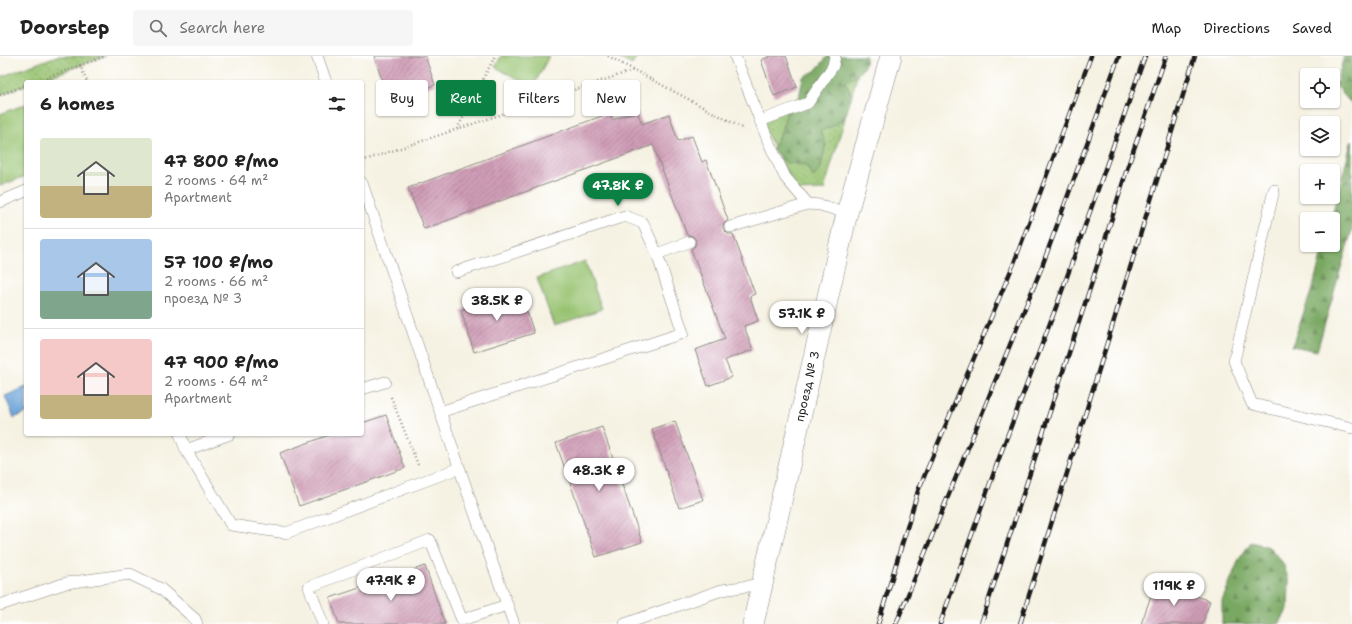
<!DOCTYPE html>
<html lang="en">
<head>
<meta charset="utf-8">
<style>
  body { margin:0; font-family:"Shantell Sans",sans-serif; background:#f6f6f6; color:#222; height:100vh; display:flex; flex-direction:column; font-size:15px; white-space:nowrap }
  * { box-sizing:border-box; margin:0 }
  p { font-size:13px; color:#767676 }
  .icon { flex:none; width:22px; height:22px; fill:none; stroke:currentColor; stroke-width:2; stroke-linecap:round; stroke-linejoin:round }
  .map { position:relative; flex:1; overflow:hidden }
  .sheet { position:absolute; left:24px; top:24px; width:340px; height:356px; display:flex; flex-direction:column; background:#fff; border-radius:4px; box-shadow:0 1px 3px #0004 }
  .sheet>* { flex:none }
  .top-card { position:absolute; left:376px; top:24px; width:380px; height:36px; display:flex; gap:8px }
  .fabs { position:absolute; left:1300px; top:12px; display:grid; gap:8px }
  .fabs a { display:grid; place-items:center; width:40px; height:40px; border-radius:4px; background:#fff; box-shadow:0 1px 3px #0004; font-size:20px }
  .price { position:absolute; translate:-50% -34px; padding:0 9px; border-radius:14px; background:#fff; color:#222; font-size:13px; line-height:26px; filter:drop-shadow(0 1px 2px #0008) }
  .price::after { content:''; position:absolute; left:50%; top:24px; width:12px; height:9px; margin-left:-6px; background:inherit; clip-path:polygon(0 0,100% 0,50% 100%) }
  .price.on { background:#0b8043; color:#fff }
  ul { padding:0; list-style:none }
  li { display:flex; align-items:center; gap:12px; height:100px; padding:0 16px }
  li+li { border-top:1px solid #e0e0e0 }
  li span { display:grid; place-items:center; flex:none; width:112px; height:80px; border-radius:4px; color:#555 }
  li>.icon { margin-inline-start:auto }
  span .icon { width:48px; height:48px; fill:#fffc; stroke-width:1 }
  li b { font-size:17px }
  h2 { display:flex; justify-content:space-between; align-items:center; height:48px; padding:0 16px; font-size:17px }
  .chip { padding:0 14px; border-radius:4px; background:#fff; box-shadow:0 1px 3px #0004; font-size:14px; line-height:36px }
  .chip.on { background:#0b8043; color:#fff }
  header { display:flex; align-items:center; gap:24px; box-sizing:border-box; height:56px; padding:0 20px; background:#fff; border-bottom:1px solid #e0e0e0 }
  header strong { font-size:19px }
  nav { display:flex; gap:22px; margin-inline-start:auto; font-size:14px }
  .search { width:280px; height:36px; background:#f6f6f6; display:flex; align-items:center; gap:10px; box-sizing:border-box; padding:0 14px; border-radius:4px; color:#767676; font-size:15px }
  .map>svg:first-child { display:block }
  .grass { fill:url(#grass-dots); stroke:#5a6f46 }
  .forest { fill:url(#forest-firs); stroke:#4a623f }
  .park { fill:#97c26f; stroke:#5a6f46 }
  .water { fill:#69a2d8; stroke:#425f7a }
  .building { fill:url(#building-hatch) }
  .lines { fill:none; stroke-linecap:round; stroke-linejoin:round }
  .lane-casing { stroke:#898780; stroke-width:12 }
  .street-casing { stroke:#898780; stroke-width:22 }
  .path { stroke:#898780; stroke-width:2.5; stroke-dasharray:1 3; stroke-linecap:butt }
  .lane { stroke:#fff; stroke-width:11 }
  .street { stroke:#fff; stroke-width:21 }
  .rail-casing { stroke:#1c1c1c; stroke-width:4.5 }
  .rail { stroke:#fff; stroke-width:3; stroke-dasharray:9; stroke-linecap:butt }
  .labels { text-anchor:middle; stroke-width:4; stroke-linejoin:round; paint-order:stroke }
  .street-label { font-size:12px; fill:#1c1c1c; stroke:#fff }
</style>
</head>
<body>
<header>
<strong>Doorstep</strong>
<div class="search"><svg class="icon" aria-label="search" viewBox="0 0 24 24"><circle cx="10" cy="10" r="6"/><path d="M15 15l6 6"/></svg>Search here</div>
<nav><a>Map</a><a>Directions</a><a>Saved</a></nav>
</header>
<div class="map">
<svg width="1352" height="568" viewBox="0 0 1352 568">
  <defs>
    <pattern id="grass-dots" width="8" height="8" patternUnits="userSpaceOnUse"><rect width="8" height="8" fill="#97c26f"/><path d="M2 2h.1M6 6h.1" fill="none" stroke="#82a660" stroke-width="1.8" stroke-linecap="round"/></pattern>
    <pattern id="forest-firs" width="22" height="20" patternUnits="userSpaceOnUse"><rect width="22" height="20" fill="#79a862"/><path d="M5 1l3.5 6h-7zM16 11l3.5 6h-7z" fill="#628850"/></pattern>
    <pattern id="building-hatch" width="6" height="6" patternUnits="userSpaceOnUse"><rect width="6" height="6" fill="#cf9cb6"/><path d="M-1 1l2-2M0 6l6-6M5 7l2-2" fill="none" stroke="#a77e93"/></pattern>
  </defs>
  <rect width="100%" height="100%" fill="#fff"/>
  <filter id="ink" filterUnits="userSpaceOnUse"><feTurbulence type="fractalNoise" baseFrequency=".025" numOctaves="2"/><feDisplacementMap in="SourceGraphic" scale="8" xChannelSelector="R" yChannelSelector="G"/><feConvolveMatrix kernelMatrix="1 2 1 2 8 2 1 2 1" color-interpolation-filters="sRGB"/></filter>
  <filter id="wash" filterUnits="userSpaceOnUse"><feTurbulence type="fractalNoise" baseFrequency=".012" numOctaves="4" result="noise"/><feDisplacementMap in="SourceGraphic" scale="16" xChannelSelector="R" yChannelSelector="G"/><feGaussianBlur stdDeviation="0.9" result="paint"/><feColorMatrix in="noise" values="0 0 0 0 0 0 0 0 0 0 0 0 0 0 0 0 0 1.4 0 .05"/><feComposite in="paint" operator="in"/></filter>
  <g filter="url(#wash)">
    <rect width="100%" height="100%" fill="#f6f2e3"/>
    <path class="grass" d="M 57,0 L 106,0 L 35,26 L 26,26 L 26,29 L 0,39 L 0,21 Z
      M 863,0 L 824,134 L 797,135 L 760,65 L 808,47 Z"/>
    <path class="forest" d="M 828,0 L 866,0 C 866,14 857,20 845,25 L 852,39 C 845,63 844,67 820,75 L 826,88 L 820,115 L 813,121 L 805,109 L 787,107 L 772,94 L 781,76 L 790,46 L 799,42 L 803,21 L 815,15 Z
      M 1344,0 L 1352,0 L 1352,49 L 1336,29 Z
      M 1352,84 L 1352,174 L 1317,295 L 1292,290 L 1313,230 L 1324,189 L 1333,189 L 1333,163 L 1331,163 Z
      M 1251,486 L 1269,491 L 1283,507 L 1289,525 L 1288,553 L 1279,568 L 1222,568 L 1222,545 L 1239,503 Z"/>
    <path class="park" d="M 501,0 L 549,0 L 533,31 L 495,11 Z
      M 615,0 L 637,0 L 632,9 Z
      M 26,48 L 26,120 L 0,130 L 0,58 Z
      M 585,205 L 602,253 L 554,270 L 537,222 Z"/>
    <path class="water" d="M 26,331 L 26,357 L 14,362 L 5,340 Z"/>
    <g id="blocks">
      <path class="building" d="M 374,0 L 425,0 L 435,29 L 389,45 Z
        M 771,0 L 786,0 L 797,31 L 774,40 L 761,4 Z
        M 637,55 L 642,68 L 669,58 L 678,85 L 692,80 L 702,106 L 706,104 L 728,164 L 723,169 L 723,173 L 728,178 L 733,178 L 755,238 L 750,240 L 758,265 L 744,270 L 753,294 L 725,304 L 732,321 L 708,330 L 695,294 L 725,283 L 691,193 L 695,190 L 696,184 L 693,180 L 687,179 L 653,89 L 424,173 L 408,132 L 610,57 L 612,64 Z
        M 520,235 L 534,277 L 474,296 L 461,254 Z
        M 386,359 L 405,412 L 299,450 L 280,397 L 332,378 L 362,378 L 362,367 Z
        M 675,365 L 703,444 L 679,452 L 652,373 Z
        M 602,371 L 642,486 L 596,501 L 556,387 Z
        M 425,510 L 445,568 L 339,568 L 330,542 Z
        M 1156,526 L 1210,545 L 1202,568 L 1141,568 Z"/>
    </g>
  </g>
  <g filter="url(#ink)">
    <use href="#blocks" fill-opacity="0" stroke="#898780" stroke-width="1"/>
    <g class="lines">
      <defs>
        <path id="lane" d="M 317,0 L 326,26
          M 735,0 L 769,87 L 785,121 L 808,148 L 820,149 L 847,157
          M 760,65 L 808,47 L 833,10 L 835,0
          M 362,127 L 483,481 L 514,568
          M 1274,134 L 1234,305 L 1252,348 L 1352,372
          M 0,146 L 26,135
          M 730,171 L 808,148
          M 657,198 L 689,186
          M 362,333 L 385,326
          M 440,356 L 683,277 L 657,198 L 643,167 L 625,160 L 456,216
          M 180,378 L 186,394 L 230,378
          M 186,394 L 231,469 L 286,477 L 459,412
          M 0,549 L 66,527 L 130,518 L 161,533 L 195,563 L 197,568
          M 323,568 L 309,531 L 430,484 L 462,564 L 507,549
          M 625,568 L 722,534 L 762,528"/>
        <g id="street">
          <path id="s1" d="M 753,568 L 847,157 L 891,0"/>
        </g>
      </defs>
      <use href="#lane" class="lane-casing"/>
      <use href="#street" class="street-casing"/>
      <path class="path" d="M 608,0 L 634,14
        M 80,9 L 87,26
        M 46,22 L 106,0
        M 35,26 L 46,22 L 55,26
        M 0,39 L 26,29
        M 457,73 L 495,0
        M 362,105 L 634,14 L 744,73
        M 391,341 L 418,409"/>
      <use href="#lane" class="lane"/>
      <use href="#street" class="street"/>
      <defs>
        <path id="rail" d="M 878,568 L 918,435 L 1014,207 L 1091,0
          M 896,568 L 1041,213 L 1119,0
          M 940,568 L 1002,394 L 1058,246 L 1145,0
          M 981,568 L 1092,226 L 1128,110 L 1166,0
          M 1020,568 L 1073,398 L 1195,0"/>
      </defs>
      <use href="#rail" class="rail-casing"/>
      <use href="#rail" class="rail"/>
    </g>
  </g>
  <g class="labels">
    <g class="street-label">
      <text dy="4" stroke="none"><textPath href="#s1" startOffset="244">проезд № 3</textPath></text>
    </g>
  </g>
</svg>
<div class="fabs">
<a><svg class="icon" aria-label="locate" viewBox="0 0 24 24"><circle cx="12" cy="12" r="6"/><path d="M12 2v4M12 18v4M2 12h4M18 12h4"/></svg></a>
<a><svg class="icon" aria-label="layers" viewBox="0 0 24 24"><path d="M12 4l9 5-9 5-9-5zM3 14l9 5 9-5"/></svg></a>
<a>+</a>
<a>−</a>
</div>
<b class="price on" style="left:618px;top:151px">47.8K ₽</b>
<b class="price" style="left:497px;top:266px">38.5K ₽</b>
<b class="price" style="left:802px;top:279px">57.1K ₽</b>
<b class="price" style="left:599px;top:436px">48.3K ₽</b>
<b class="price" style="left:391px;top:546px">47.9K ₽</b>
<b class="price" style="left:1174px;top:551px">119K ₽</b>
<div class="top-card">
<a class="chip">Buy</a>
<a class="chip on">Rent</a>
<a class="chip">Filters</a>
<a class="chip">New</a>
</div>
<section class="sheet">
<h2>6 homes<svg class="icon" aria-label="filters" viewBox="0 0 24 24"><path d="M4 7h16M4 17h16"/><circle cx="9" cy="7" r="2"/><circle cx="15" cy="17" r="2"/></svg></h2>
<ul>
<li><span style="background:linear-gradient(#dfe7d0 60%,#c2b280 0)"><svg class="icon" aria-label="home" viewBox="0 0 24 24"><path d="M3 11l9-7 9 7M6 9v11h12V9"/></svg></span><div><b>47 800 ₽/mo</b><p>2 rooms · 64 m²</p><p>Apartment</p></div></li>
<li><span style="background:linear-gradient(#a9c7e8 65%,#7fa58c 0)"><svg class="icon" aria-label="home" viewBox="0 0 24 24"><path d="M3 11l9-7 9 7M6 9v11h12V9"/></svg></span><div><b>57 100 ₽/mo</b><p>2 rooms · 66 m²</p><p>проезд № 3</p></div></li>
<li><span style="background:linear-gradient(#f6c9c9 70%,#c2b280 0)"><svg class="icon" aria-label="home" viewBox="0 0 24 24"><path d="M3 11l9-7 9 7M6 9v11h12V9"/></svg></span><div><b>47 900 ₽/mo</b><p>2 rooms · 64 m²</p><p>Apartment</p></div></li>
</ul>
</section>
</div>
</body>
</html>
